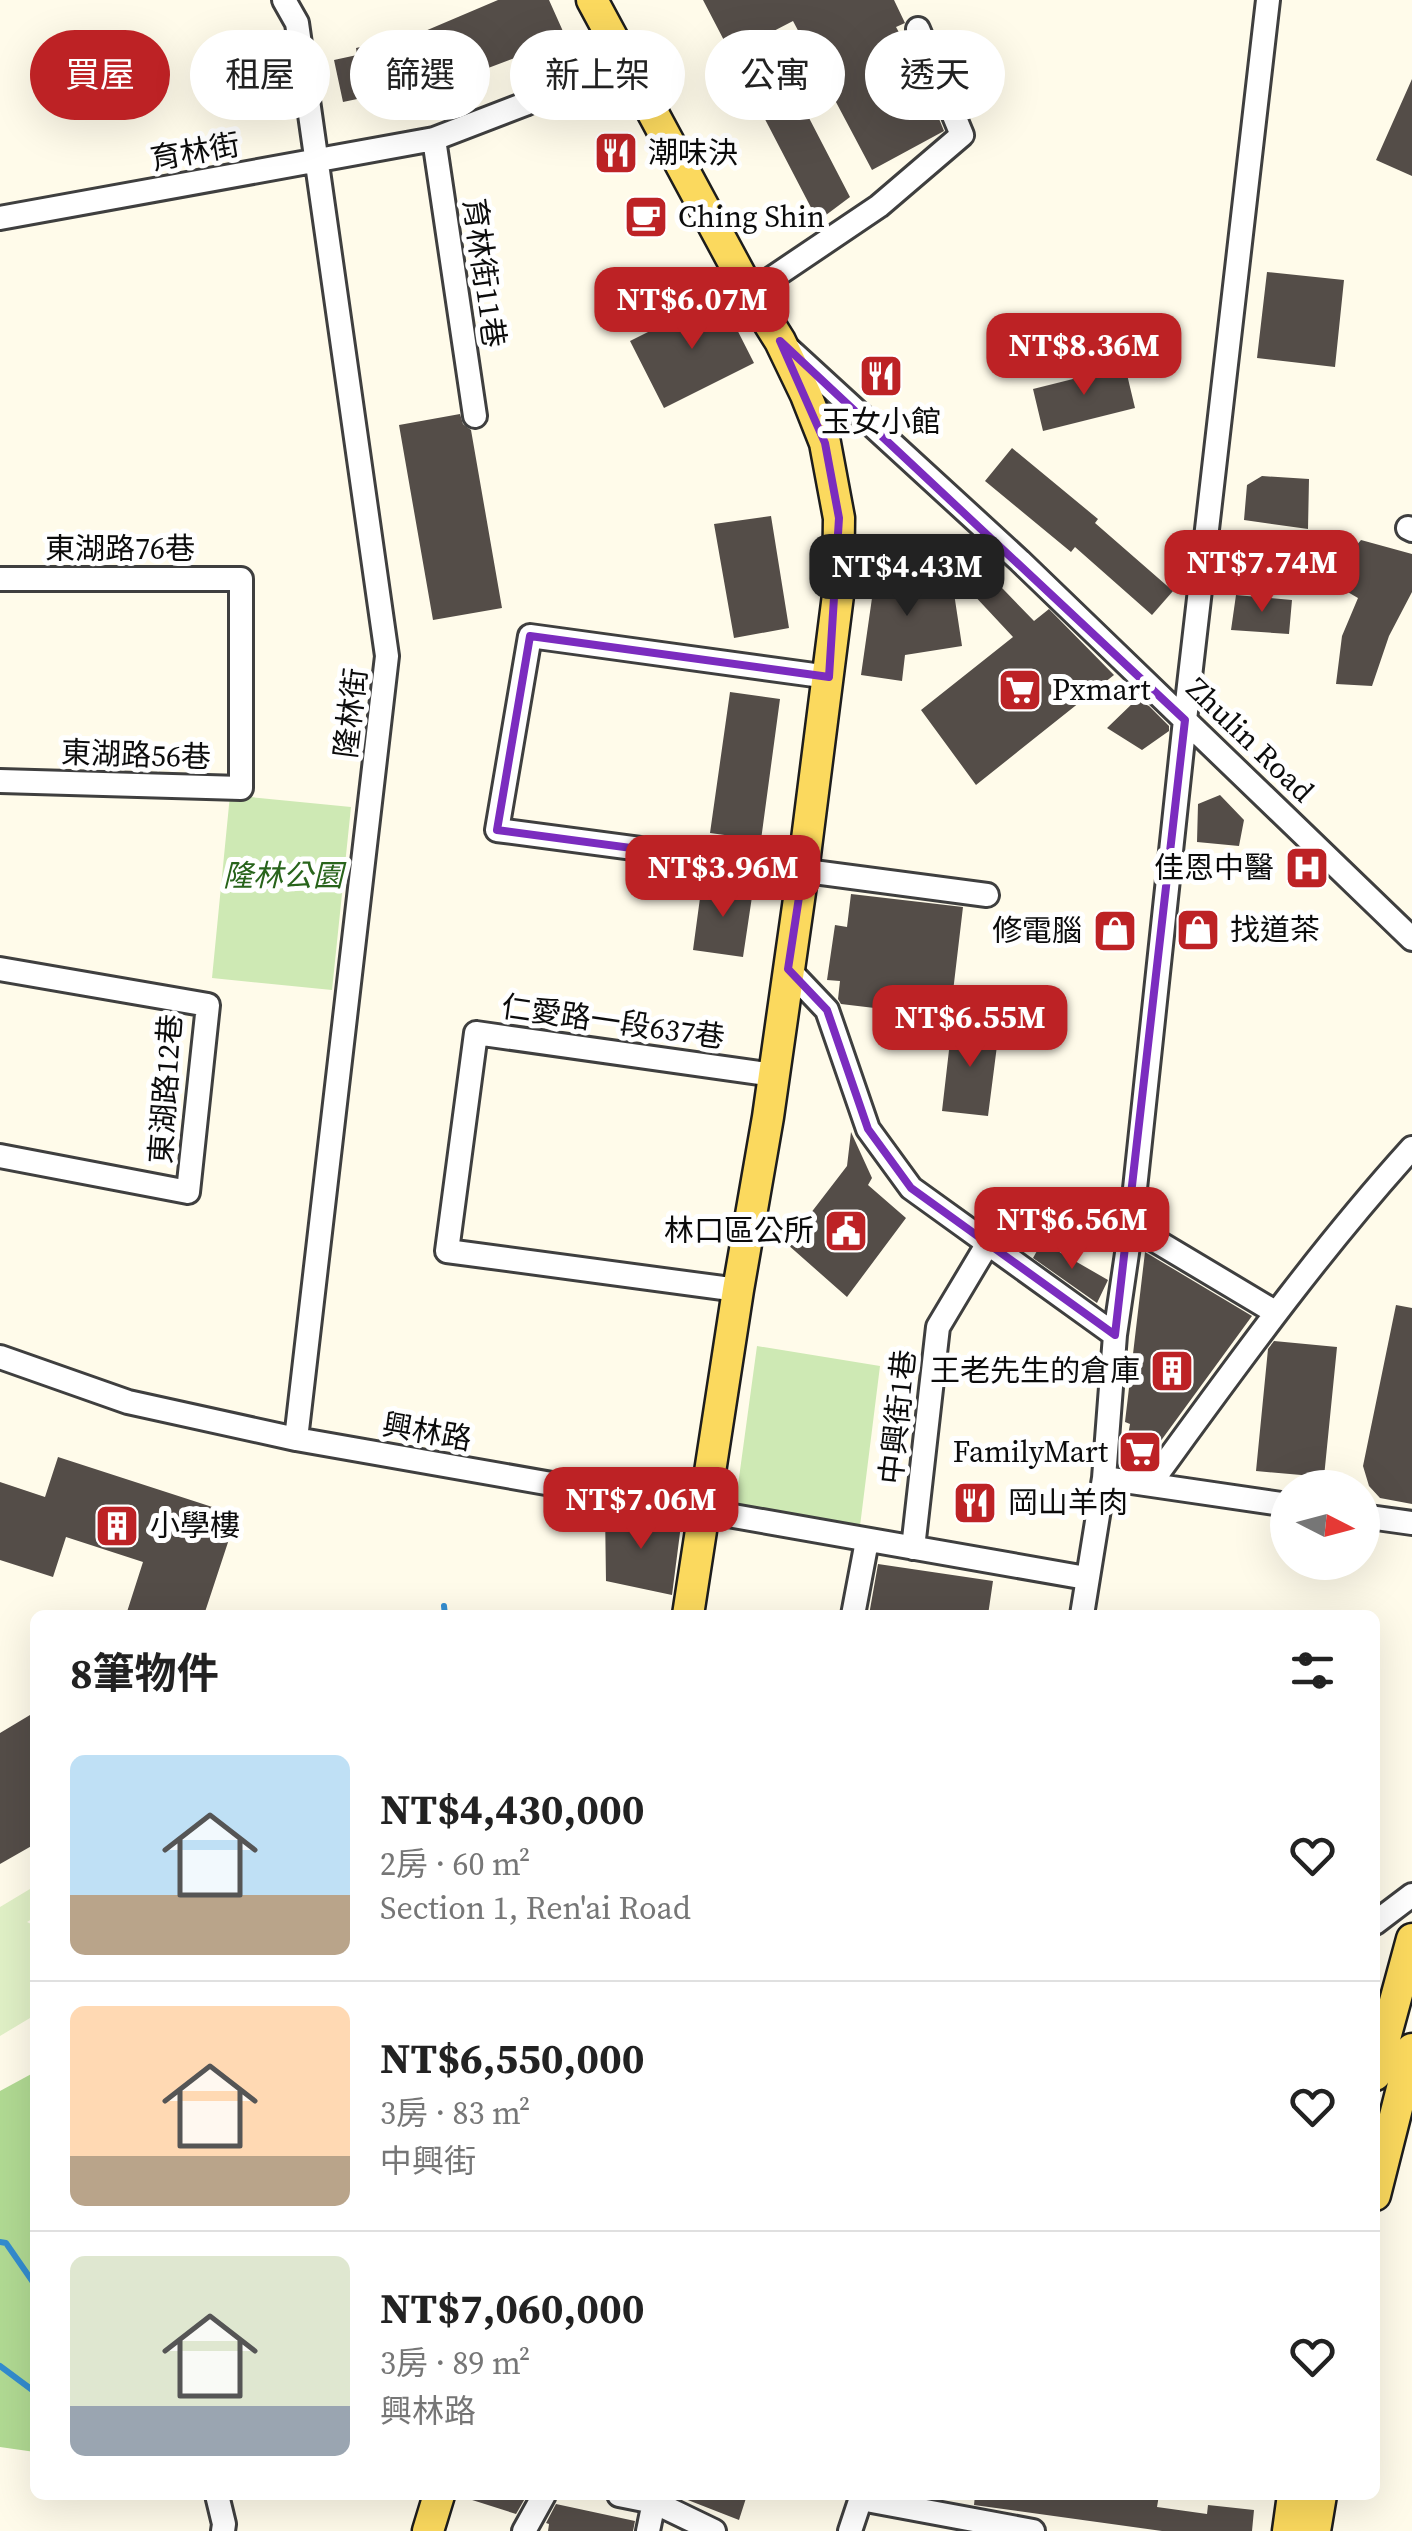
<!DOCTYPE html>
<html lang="zh-TW">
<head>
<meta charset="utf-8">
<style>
  body { margin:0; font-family:"Source Serif 4","Noto Sans TC",serif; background:#f2f2f2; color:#222; height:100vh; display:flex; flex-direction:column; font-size:38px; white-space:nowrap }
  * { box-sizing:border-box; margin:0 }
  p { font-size:32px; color:#767676 }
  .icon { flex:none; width:55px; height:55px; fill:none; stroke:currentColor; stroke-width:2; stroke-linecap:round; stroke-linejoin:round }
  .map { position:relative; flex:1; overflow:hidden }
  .details { position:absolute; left:30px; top:1610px; width:1350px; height:890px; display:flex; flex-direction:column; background:#fff; border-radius:15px; box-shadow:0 10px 40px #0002 }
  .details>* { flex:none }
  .banner { position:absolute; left:30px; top:30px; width:1352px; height:90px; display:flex; gap:20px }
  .needle { width:65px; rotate:96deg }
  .tools { position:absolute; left:1270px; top:1470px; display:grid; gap:20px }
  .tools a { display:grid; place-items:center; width:110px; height:110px; border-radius:50%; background:#fff; box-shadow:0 10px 40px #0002; font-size:50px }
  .price { position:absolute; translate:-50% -85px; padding:0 22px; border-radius:20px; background:#bd2225; color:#fff; font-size:32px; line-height:65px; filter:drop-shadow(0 2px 5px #0008) }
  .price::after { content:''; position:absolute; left:50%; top:60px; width:30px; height:22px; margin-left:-15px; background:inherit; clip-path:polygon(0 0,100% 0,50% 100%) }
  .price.on { background:#222; color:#fff }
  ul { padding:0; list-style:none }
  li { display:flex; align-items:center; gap:30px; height:250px; padding:0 40px }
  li+li { border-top:2px solid #e0e0e0 }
  li span { display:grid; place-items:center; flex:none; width:280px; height:200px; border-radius:15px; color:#555 }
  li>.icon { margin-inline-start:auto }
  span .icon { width:120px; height:120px; fill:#fffc; stroke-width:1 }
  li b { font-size:42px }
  h2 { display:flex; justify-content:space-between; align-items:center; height:120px; padding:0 40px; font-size:42px }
  .pill { padding:0 35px; border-radius:45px; background:#fff; box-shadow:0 10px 40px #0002; font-size:35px; line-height:90px }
  .pill.on { background:#bd2225; color:#fff }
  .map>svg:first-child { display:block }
  .green { fill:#cee9b4 }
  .forest { fill:#b1da93 }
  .pitch { fill:#e0f0c6 }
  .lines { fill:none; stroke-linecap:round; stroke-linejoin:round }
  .stream { stroke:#348dcf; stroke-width:6 }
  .building { fill:#544d48 }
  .minor-casing { stroke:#3f3f3f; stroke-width:28 }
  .major-casing { stroke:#1d1d1d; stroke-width:35 }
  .minor { stroke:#fff; stroke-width:22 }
  .major { stroke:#fbd95e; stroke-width:30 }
  .marked { fill:none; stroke:#7b2cbf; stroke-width:8; stroke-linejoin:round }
  .labels { text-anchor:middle; stroke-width:10; stroke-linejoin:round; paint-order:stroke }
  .street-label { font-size:30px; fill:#0c0c0c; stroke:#fff }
  .poi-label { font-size:30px; fill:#0c0c0c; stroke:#fff; text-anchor:start }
  .park-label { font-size:30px; font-style:italic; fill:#28641b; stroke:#fff }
</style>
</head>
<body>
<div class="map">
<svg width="1412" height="2531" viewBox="0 0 1412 2531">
  <rect width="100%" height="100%" fill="#fffbea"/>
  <path class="green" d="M 230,795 L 351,807 L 332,990 L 212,978 Z
    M 757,1346 L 880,1366 L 860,1526 L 735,1507 Z"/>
  <path class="forest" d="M 35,2072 L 35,2452 L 0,2447 L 0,2091 Z"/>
  <path class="pitch" d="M 35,1886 L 35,1917 L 27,1922 L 35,1926 L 35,2015 L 0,2036 L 0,1907 Z"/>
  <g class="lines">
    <path class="stream" d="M 444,1606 L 445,1615
      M 0,2242 L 6,2243 L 35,2285
      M 0,2366 L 35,2392"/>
  </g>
  <path class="building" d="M 498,0 L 549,0 L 566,38 L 563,45 L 535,55 L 533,51 L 422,93 L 419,86 L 343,102 L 334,60 L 357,55 L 356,48 L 418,34 Z
    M 703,0 L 894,0 L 905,23 L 896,27 L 917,65 L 944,131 L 872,170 L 793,21 L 766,35 L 850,197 L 818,221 Z
    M 1412,79 L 1412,176 L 1376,160 Z
    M 1267,272 L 1344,280 L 1335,367 L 1257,358 Z
    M 720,296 L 754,363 L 664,408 L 630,341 Z
    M 1125,366 L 1135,408 L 1043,431 L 1033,389 Z
    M 460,414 L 463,424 L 471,430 L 502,608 L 433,620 L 399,425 Z
    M 1012,448 L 1098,519 L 1095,523 L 1173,591 L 1152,615 L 1075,547 L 1071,552 L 985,481 Z
    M 1262,476 L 1309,479 L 1308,529 L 1244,520 L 1247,485 Z
    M 771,516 L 789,628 L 734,638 L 714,524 Z
    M 1361,540 L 1412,554 L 1412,592 L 1389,636 L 1372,686 L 1336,684 L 1342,636 L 1358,598 L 1339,587 L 1344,560 Z
    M 878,556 L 918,562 L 915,586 L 952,580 L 962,646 L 905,655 L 902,681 L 861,675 Z
    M 975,560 L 1034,621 L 1049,609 L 1114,675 L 976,785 L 921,710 L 1013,637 L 957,577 Z
    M 1236,595 L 1292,600 L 1289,634 L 1231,630 Z
    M 730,692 L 780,699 L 761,840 L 710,833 Z
    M 1136,700 L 1149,706 L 1169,726 L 1169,731 L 1142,750 L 1107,728 Z
    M 1220,795 L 1244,820 L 1239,846 L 1197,842 L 1198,804 Z
    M 702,883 L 753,890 L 743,957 L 693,950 Z
    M 851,894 L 963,907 L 950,1017 L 841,1004 L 838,999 L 840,981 L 827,980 L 835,925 L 847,927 Z
    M 952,1024 L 999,1030 L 988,1116 L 942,1111 Z
    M 851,1132 L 872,1178 L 868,1185 L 906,1218 L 847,1297 L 787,1244 L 847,1166 Z
    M 1042,1242 L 1108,1280 L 1097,1303 L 1033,1258 Z
    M 1145,1252 L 1252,1316 L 1141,1468 L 1123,1464 L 1130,1424 L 1125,1422 Z
    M 1396,1305 L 1412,1308 L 1412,1504 L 1380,1498 L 1369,1486 L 1363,1466 Z
    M 1274,1341 L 1337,1347 L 1324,1477 L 1256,1471 L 1268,1349 Z
    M 58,1457 L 237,1515 L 204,1615 L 126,1615 L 143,1562 L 66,1537 L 53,1577 L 0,1560 L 0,1482 L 45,1497 Z
    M 605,1510 L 681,1525 L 672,1595 L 606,1581 Z
    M 878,1564 L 993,1581 L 988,1615 L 869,1615 Z
    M 35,1712 L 35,1844 L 0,1864 L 0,1733 Z
    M 470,2495 L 527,2495 L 516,2514 L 469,2499 Z
    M 675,2495 L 747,2495 L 739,2520 Z
    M 975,2495 L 1159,2495 L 1157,2507 L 1207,2514 L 1208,2505 L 1254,2510 L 1252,2531 L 1162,2531 L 974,2505 Z
    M 556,2504 L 635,2521 L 633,2531 L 548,2531 L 549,2524 L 546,2523 Z"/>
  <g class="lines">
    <defs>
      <path id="minor" d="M 284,0 L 297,23 L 387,656 L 296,1439
        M 434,139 L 475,416
        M 0,218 L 434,139 L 525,104 L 623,58
        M 750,293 L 879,206 L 962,135 L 918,29
        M 790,350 L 1020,561 L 1412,939
        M 1408,528 L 1412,530
        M 0,579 L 241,579 L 241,788 L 0,781
        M 829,677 L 530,636 L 497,830 L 987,895
        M 0,969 L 208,1005 L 188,1192 L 0,1156
        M 788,969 L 827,1010 L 868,1129 L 911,1188 L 1115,1335
        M 1131,1226 L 1275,1312
        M 738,1290 L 447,1251 L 476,1033 L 774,1075
        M 0,1357 L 128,1402 L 296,1439 L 1086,1578
        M 1104,1478 L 1288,1505
        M 1150,1484 C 1234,1369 1316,1254 1412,1148
        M 1362,1516 L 1412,1523
        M 913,1548 L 938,1327 L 987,1245
        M 853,1615 L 867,1541
        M 1082,1615 L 1104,1478 L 1115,1335 L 1131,1226 L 1185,720 L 1268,0
        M 1375,1923 L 1412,1895
        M 217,2495 L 224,2524 L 223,2531
        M 619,2495 L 654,2502 L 655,2495
        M 861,2499 L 1033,2531
        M 524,2531 L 544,2495
        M 648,2531 L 654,2502 L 714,2531
        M 850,2531 L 862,2495"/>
      <path id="major" d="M 592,0 L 750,293 L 780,341 L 806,395 L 825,443 L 839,518 L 838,595 L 803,871 L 768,1117 L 738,1290 L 688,1615
        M 1375,2075 L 1412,1939
        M 1375,2195 L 1412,2049
        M 428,2531 L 439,2495
        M 1288,2531 L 1293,2495
        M 1315,2531 L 1321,2495"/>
    </defs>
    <use href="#minor" class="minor-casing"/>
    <use href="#major" class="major-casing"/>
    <use href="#minor" class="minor"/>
    <use href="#major" class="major"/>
  </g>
  <path class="marked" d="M 780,341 L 1185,720 L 1115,1335 L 911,1188 L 868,1129 L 827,1010 L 788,969 L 803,871 L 497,830 L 530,636 L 829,677 L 839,518 L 825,443 Z"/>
  <defs>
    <symbol id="restaurant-square" viewBox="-11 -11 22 22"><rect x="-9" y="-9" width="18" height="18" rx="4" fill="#bd2225" stroke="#fff"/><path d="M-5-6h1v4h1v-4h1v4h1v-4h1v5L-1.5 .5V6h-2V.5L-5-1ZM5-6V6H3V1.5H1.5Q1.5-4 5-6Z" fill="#fff"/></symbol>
    <symbol id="cafe-square" viewBox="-11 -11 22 22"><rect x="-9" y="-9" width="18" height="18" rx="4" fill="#bd2225" stroke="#fff"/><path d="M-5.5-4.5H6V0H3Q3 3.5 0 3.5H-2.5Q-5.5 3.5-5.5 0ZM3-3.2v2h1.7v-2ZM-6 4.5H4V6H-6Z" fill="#fff"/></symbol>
    <symbol id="supermarket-square" viewBox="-11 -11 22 22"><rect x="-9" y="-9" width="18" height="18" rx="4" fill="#bd2225" stroke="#fff"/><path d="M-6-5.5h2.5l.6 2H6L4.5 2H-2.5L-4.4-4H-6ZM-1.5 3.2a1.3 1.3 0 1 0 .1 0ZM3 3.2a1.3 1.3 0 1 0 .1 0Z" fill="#fff"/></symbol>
    <symbol id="hospital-square" viewBox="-11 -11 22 22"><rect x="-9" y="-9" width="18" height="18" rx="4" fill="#bd2225" stroke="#fff"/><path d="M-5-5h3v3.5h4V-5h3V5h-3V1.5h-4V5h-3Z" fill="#fff"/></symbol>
    <symbol id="shop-square" viewBox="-11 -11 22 22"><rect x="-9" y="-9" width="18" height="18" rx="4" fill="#bd2225" stroke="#fff"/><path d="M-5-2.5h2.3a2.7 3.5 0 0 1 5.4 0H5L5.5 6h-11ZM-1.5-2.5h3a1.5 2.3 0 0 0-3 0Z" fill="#fff"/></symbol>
    <symbol id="civic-square" viewBox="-11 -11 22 22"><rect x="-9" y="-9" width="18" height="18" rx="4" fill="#bd2225" stroke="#fff"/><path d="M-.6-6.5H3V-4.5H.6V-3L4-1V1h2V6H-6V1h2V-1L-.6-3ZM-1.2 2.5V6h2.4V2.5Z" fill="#fff"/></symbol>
    <symbol id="building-square" viewBox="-11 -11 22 22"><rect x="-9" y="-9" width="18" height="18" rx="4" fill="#bd2225" stroke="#fff"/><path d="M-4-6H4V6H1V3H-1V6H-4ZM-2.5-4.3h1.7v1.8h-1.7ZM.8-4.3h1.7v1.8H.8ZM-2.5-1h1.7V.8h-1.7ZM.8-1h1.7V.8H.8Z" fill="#fff"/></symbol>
  </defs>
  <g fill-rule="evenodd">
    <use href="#restaurant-square" x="591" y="128" width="50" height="50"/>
    <use href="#cafe-square" x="621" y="192" width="50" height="50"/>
    <use href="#restaurant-square" x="856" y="351" width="50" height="50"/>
    <use href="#supermarket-square" x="995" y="665" width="50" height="50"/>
    <use href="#hospital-square" x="1282" y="843" width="50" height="50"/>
    <use href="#shop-square" x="1173" y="905" width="50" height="50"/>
    <use href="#shop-square" x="1090" y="906" width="50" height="50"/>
    <use href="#civic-square" x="821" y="1206" width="50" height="50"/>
    <use href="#building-square" x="1147" y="1346" width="50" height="50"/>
    <use href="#supermarket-square" x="1115" y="1427" width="50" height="50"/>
    <use href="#restaurant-square" x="950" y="1478" width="50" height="50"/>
    <use href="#building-square" x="92" y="1501" width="50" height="50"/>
  </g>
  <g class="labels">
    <g class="street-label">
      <text transform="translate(195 152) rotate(-10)" y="10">育林街</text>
      <text transform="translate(484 273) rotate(82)" y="10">育林街11巷</text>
      <text x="120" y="559">東湖路76巷</text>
      <text transform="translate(351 713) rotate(-83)" y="10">隆林街</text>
      <text transform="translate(1250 740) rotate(44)" y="10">Zhulin Road</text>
      <text transform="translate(136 755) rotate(2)" y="10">東湖路56巷</text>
      <text transform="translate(613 1022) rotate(8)" y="10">仁愛路一段637巷</text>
      <text transform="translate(166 1089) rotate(-86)" y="10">東湖路12巷</text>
      <text transform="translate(898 1417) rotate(-84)" y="10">中興街1巷</text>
      <text transform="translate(427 1432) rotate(10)" y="10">興林路</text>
    </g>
    <g class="poi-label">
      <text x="648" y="163">潮味決</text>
      <text x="678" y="227">Ching Shin</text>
      <text x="881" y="432" text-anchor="middle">玉女小館</text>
      <text x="1052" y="700">Pxmart</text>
      <text x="1274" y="878" text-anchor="end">佳恩中醫</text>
      <text x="1230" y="940">找道茶</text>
      <text x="1082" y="941" text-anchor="end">修電腦</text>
      <text x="814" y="1241" text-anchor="end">林口區公所</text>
      <text x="1140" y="1381" text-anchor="end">王老先生的倉庫</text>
      <text x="1108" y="1462" text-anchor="end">FamilyMart</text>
      <text x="1008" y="1513">岡山羊肉</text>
      <text x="150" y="1536">小學樓</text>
    </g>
    <g class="park-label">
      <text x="283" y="886">隆林公園</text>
    </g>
  </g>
</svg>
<div class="tools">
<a><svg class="needle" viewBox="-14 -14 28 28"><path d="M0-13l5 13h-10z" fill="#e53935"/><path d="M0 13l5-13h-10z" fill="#767676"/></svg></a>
</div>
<b class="price" style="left:692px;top:352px">NT$6.07M</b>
<b class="price" style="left:1084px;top:398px">NT$8.36M</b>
<b class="price" style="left:1262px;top:615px">NT$7.74M</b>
<b class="price on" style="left:907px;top:619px">NT$4.43M</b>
<b class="price" style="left:723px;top:920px">NT$3.96M</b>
<b class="price" style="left:970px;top:1070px">NT$6.55M</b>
<b class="price" style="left:1072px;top:1272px">NT$6.56M</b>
<b class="price" style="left:641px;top:1552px">NT$7.06M</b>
<div class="banner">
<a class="pill on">買屋</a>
<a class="pill">租屋</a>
<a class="pill">篩選</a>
<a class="pill">新上架</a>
<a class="pill">公寓</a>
<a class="pill">透天</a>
</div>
<section class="details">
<h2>8筆物件<svg class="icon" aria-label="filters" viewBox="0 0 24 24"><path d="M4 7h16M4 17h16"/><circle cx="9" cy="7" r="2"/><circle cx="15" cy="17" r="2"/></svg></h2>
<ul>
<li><span style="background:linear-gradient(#bfe0f5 70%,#b9a48a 0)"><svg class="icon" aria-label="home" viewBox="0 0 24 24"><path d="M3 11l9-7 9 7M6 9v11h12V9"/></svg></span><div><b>NT$4,430,000</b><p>2房 · 60 m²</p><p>Section 1, Ren'ai Road</p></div><svg class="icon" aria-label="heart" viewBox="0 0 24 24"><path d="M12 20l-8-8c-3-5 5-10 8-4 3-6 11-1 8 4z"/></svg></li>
<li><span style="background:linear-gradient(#ffd9b3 75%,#b9a48a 0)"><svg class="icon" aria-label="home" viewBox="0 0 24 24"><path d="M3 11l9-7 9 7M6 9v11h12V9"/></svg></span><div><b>NT$6,550,000</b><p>3房 · 83 m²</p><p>中興街</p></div><svg class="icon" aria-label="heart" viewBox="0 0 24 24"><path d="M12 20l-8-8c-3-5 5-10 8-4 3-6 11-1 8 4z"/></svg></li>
<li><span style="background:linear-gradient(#dfe7d0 75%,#9aa5b1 0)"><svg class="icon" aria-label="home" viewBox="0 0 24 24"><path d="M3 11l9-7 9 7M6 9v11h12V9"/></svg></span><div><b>NT$7,060,000</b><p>3房 · 89 m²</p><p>興林路</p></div><svg class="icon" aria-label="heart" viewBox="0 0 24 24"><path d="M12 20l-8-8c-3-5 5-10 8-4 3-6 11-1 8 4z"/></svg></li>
</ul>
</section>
</div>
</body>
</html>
